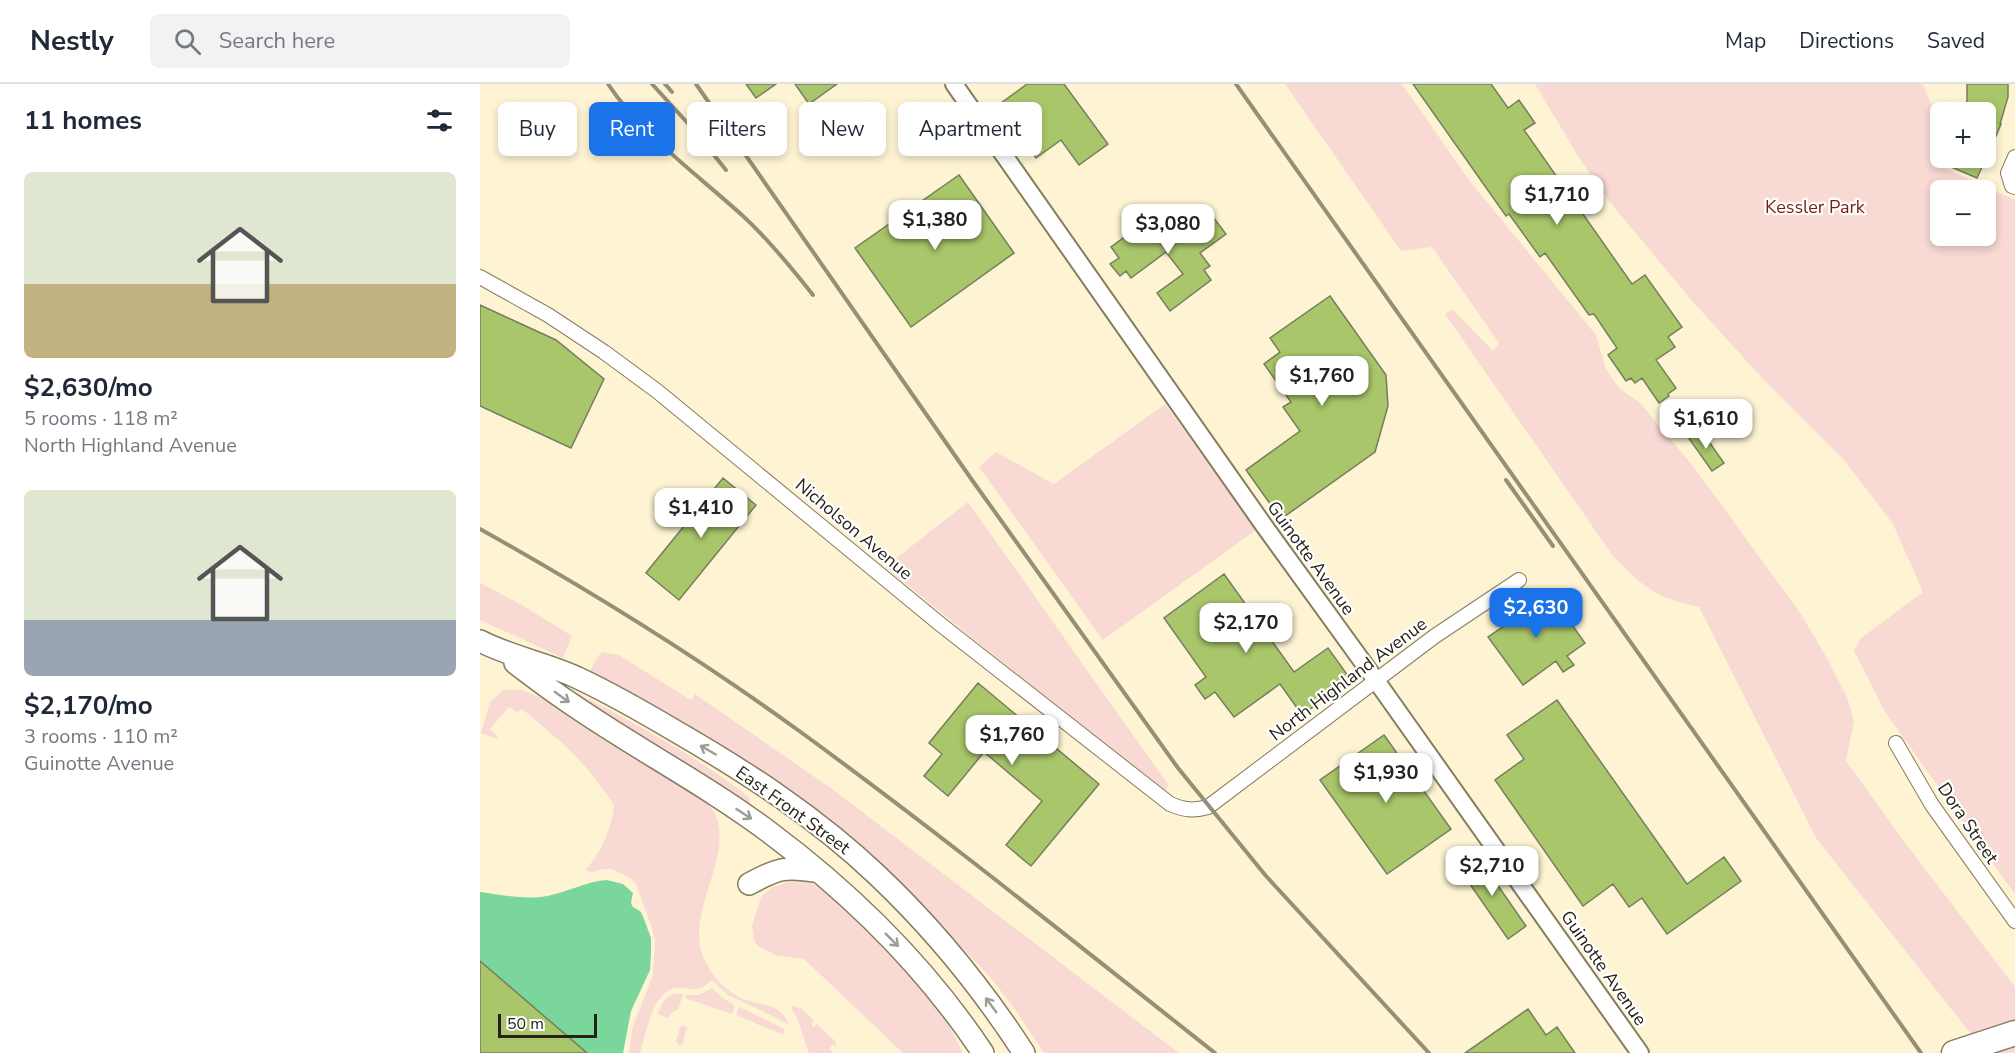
<!DOCTYPE html>
<html lang="en">
<head>
<meta charset="utf-8">
<style>
  body { margin:0; font-family:"Nunito Sans",sans-serif; background:#f2f2f3; color:#1f2937; height:100vh; display:flex; flex-direction:column; font-size:22px; white-space:nowrap }
  * { box-sizing:border-box; margin:0 }
  p { font-size:20px; color:#747a83 }
  .icon { flex:none; width:33px; height:33px; fill:none; stroke:currentColor; stroke-width:2; stroke-linecap:round; stroke-linejoin:round }
  .map { position:relative; flex:1; overflow:hidden }
  .side { display:flex; flex-direction:column; background:#fff; width:480px }
  .side>* { flex:none }
  .banner { position:absolute; left:18px; top:18px; width:570px; height:54px; display:flex; gap:12px }
  .controls { position:absolute; left:1450px; top:18px; display:grid; gap:12px }
  .controls a { display:grid; place-items:center; width:66px; height:66px; border-radius:9px; background:#fff; box-shadow:0 3px 9px #0003; font-size:30px }
  .scale { position:absolute; left:18px; bottom:15px; width:99px; box-sizing:border-box; padding-left:6px; border:3px solid #262217; border-top:0; font-size:16px; line-height:21px; white-space:nowrap; color:#262217; -webkit-text-stroke:4px #fff; paint-order:stroke }
  .price { position:absolute; translate:-50% -51px; padding:0 14px; border-radius:12px; background:#fff; color:#222; font-size:20px; line-height:39px; filter:drop-shadow(0 2px 3px #0008) }
  .price::after { content:''; position:absolute; left:50%; top:36px; width:18px; height:14px; margin-left:-9px; background:inherit; clip-path:polygon(0 0,100% 0,50% 100%) }
  .price.current { background:#1a73e8; color:#fff }
  ul { padding:0; list-style:none }
  li { display:grid; align-content:center; gap:12px; height:318px; padding:0 24px }
  li span { display:grid; place-items:center; height:186px; border-radius:9px; color:#555 }
  li>.icon { margin-inline-start:auto }
  span .icon { width:108px; height:108px; fill:#fffc; stroke-width:1 }
  li b { font-size:26px }
  h2 { display:flex; justify-content:space-between; align-items:center; height:72px; padding:0 24px; font-size:26px }
  .chip { padding:0 21px; border-radius:9px; background:#fff; box-shadow:0 3px 9px #0003; font-size:21px; line-height:54px }
  .chip.current { background:#1a73e8; color:#fff }
  header { display:flex; align-items:center; gap:36px; box-sizing:border-box; height:84px; padding:0 30px; background:#fff; border-bottom:2px solid #e0e1e3 }
  header strong { font-size:28px }
  nav { display:flex; gap:33px; margin-inline-start:auto; font-size:21px }
  .search { width:420px; height:54px; background:#f2f2f3; display:flex; align-items:center; gap:15px; box-sizing:border-box; padding:0 21px; border-radius:9px; color:#747a83; font-size:22px }
  main { display:flex; flex:1; min-height:0 }
  .map>svg:first-child { display:block }
  .green { fill:#f8d9d3; fill-rule:evenodd }
  .water { fill:#7bd69b }
  .building { fill:#a9c66a; stroke:#747e61; stroke-width:1.5 }
  .lines { fill:none; stroke-linecap:round; stroke-linejoin:round }
  .minor-casing { stroke:#867d5f; stroke-width:16 }
  .tertiary-casing { stroke:#867d5f; stroke-width:20 }
  .primary-casing { stroke:#867d5f; stroke-width:24 }
  .motorway-casing { stroke:#867d5f; stroke-width:27 }
  .minor { stroke:#fff; stroke-width:14 }
  .tertiary { stroke:#fff; stroke-width:16 }
  .primary { stroke:#fff; stroke-width:21 }
  .motorway { stroke:#fff; stroke-width:24 }
  .rail { stroke:#968f78; stroke-width:4 }
  .oneway { stroke:#9d9c97 }
  .labels { text-anchor:middle; stroke-width:4.5; stroke-linejoin:round; paint-order:stroke }
  .park-label { font-size:18px; fill:#741e13; stroke:#fff }
  .street-label { font-size:18px; fill:#262217; stroke:#fff }
</style>
</head>
<body>
<header>
<strong>Nestly</strong>
<div class="search"><svg class="icon" aria-label="search" viewBox="0 0 24 24"><circle cx="10" cy="10" r="6"/><path d="M15 15l6 6"/></svg>Search here</div>
<nav><a>Map</a><a>Directions</a><a>Saved</a></nav>
</header>
<main>
<section class="side">
<h2>11 homes<svg class="icon" aria-label="filters" viewBox="0 0 24 24"><path d="M4 7h16M4 17h16"/><circle cx="9" cy="7" r="2"/><circle cx="15" cy="17" r="2"/></svg></h2>
<ul>
<li><span style="background:linear-gradient(#dfe7d0 60%,#c2b280 0)"><svg class="icon" aria-label="home" viewBox="0 0 24 24"><path d="M3 11l9-7 9 7M6 9v11h12V9"/></svg></span><div><b>$2,630/mo</b><p>5 rooms · 118 m²</p><p>North Highland Avenue</p></div></li>
<li><span style="background:linear-gradient(#dfe7d0 70%,#9aa5b1 0)"><svg class="icon" aria-label="home" viewBox="0 0 24 24"><path d="M3 11l9-7 9 7M6 9v11h12V9"/></svg></span><div><b>$2,170/mo</b><p>3 rooms · 110 m²</p><p>Guinotte Avenue</p></div></li>
</ul>
</section>
<div class="map">
<svg width="1535" height="969" viewBox="0 0 1535 969">
  <rect width="100%" height="100%" fill="#fef4d3"/>
  <path class="green" d="M 805,0 L 922,0 L 989,96 L 1116,251 L 1126,285 L 1139,304 L 1160,319 L 1213,382 L 1321,530 L 1348,576 L 1367,613 L 1374,637 L 1366,677 L 1420,752 L 1535,903 L 1535,969 L 1506,969 L 1336,754 L 1219,523 C 1175,514 1163,503 1133,472 L 965,230 L 972,225 L 1013,267 L 1019,259 L 952,163 L 921,167 Z
    M 1055,0 L 1443,0 L 1458,38 L 1452,70 L 1453,79 L 1535,116 L 1535,810 L 1405,628 L 1374,567 L 1380,555 L 1443,508 L 1413,440 L 1364,376 L 1281,293 L 1213,218 L 1129,117 L 1098,72 ZM 1461,106 L 1506,106 L 1506,152 L 1461,152 Z
    M 685,320 L 776,446 L 623,556 L 499,383 L 516,368 L 574,400 Z
    M 488,418 L 689,702 L 683,709 L 405,483 Z
    M 0,499 L 40,520 L 92,552 L 83,574 L 0,536 Z
    M 122,568 L 139,571 L 211,616 L 215,610 L 352,705 L 699,969 L 564,969 L 535,925 L 510,893 L 443,823 L 191,634 L 110,587 L 119,571 Z
    M 64,591 C 133,629 207,664 270,714 L 270,718 L 266,720 Z
    M 23,606 L 42,606 L 62,614 L 223,714 C 269,757 203,821 223,872 C 230,891 245,907 263,915 C 283,923 298,917 309,940 L 248,911 L 232,896 C 215,910 216,904 197,904 C 173,905 166,950 160,969 L 149,969 L 153,942 L 173,891 L 175,857 L 172,844 L 156,800 L 151,794 L 132,785 L 123,785 L 111,788 L 105,786 C 121,770 132,743 134,721 C 107,679 80,656 42,625 L 37,628 L 29,623 L 10,645 L 17,652 L 17,655 L 1,649 L 10,618 Z
    M 313,791 L 343,805 L 371,827 L 439,900 L 462,929 L 483,969 L 423,969 L 324,875 L 295,871 L 279,863 L 274,857 L 272,842 L 281,813 L 291,804 L 308,798 Z
    M 232,904 L 243,914 L 255,922 L 252,930 L 205,914 L 206,911 L 219,911 Z
    M 195,909 L 203,910 L 198,926 L 193,928 L 188,934 L 178,930 C 181,920 185,913 195,909 Z
    M 313,921 L 323,926 L 333,936 L 332,943 L 334,943 L 337,940 L 355,957 L 356,963 L 353,960 L 349,965 L 354,969 L 329,969 L 317,934 L 311,924 Z
    M 259,923 L 305,945 L 303,951 L 256,931 Z
    M 204,941 L 207,944 L 202,961 L 199,962 L 196,957 L 200,943 Z"/>
  <path class="water" d="M 127,796 L 143,800 L 153,809 L 151,818 L 152,822 L 161,828 L 164,835 L 171,854 L 171,869 L 170,886 L 151,927 L 143,969 L 0,969 L 0,808 C 22,811 45,816 67,812 C 87,808 108,797 127,796 Z"/>
  <path class="building" d="M 266,0 L 296,0 L 276,14 Z
    M 315,0 L 357,0 L 329,20 Z
    M 547,0 L 584,0 L 628,60 L 599,81 L 581,56 L 556,74 L 517,22 Z
    M 933,0 L 1011,0 L 1028,24 L 1039,16 L 1055,39 L 1044,46 L 1152,200 L 1165,191 L 1202,243 L 1188,253 L 1195,263 L 1176,276 L 1196,304 L 1188,310 L 1189,312 L 1179,319 L 1162,294 L 1155,299 L 1151,294 L 1146,297 L 1128,271 L 1137,264 L 1114,230 L 1109,231 L 1065,169 L 1060,173 L 1029,130 L 1026,132 Z
    M 1487,0 L 1528,0 L 1528,13 L 1520,40 L 1521,40 L 1514,57 L 1506,53 L 1506,28 L 1487,28 Z
    M 1450,74 L 1506,74 L 1497,94 Z
    M 479,91 L 534,169 L 431,243 L 375,164 Z
    M 678,128 L 700,158 L 733,133 L 746,150 L 720,169 L 730,182 L 724,186 L 731,196 L 690,227 L 677,209 L 703,190 L 686,168 L 651,194 L 646,187 L 640,192 L 630,180 L 639,174 L 631,163 Z
    M 850,212 L 906,291 L 908,322 L 895,368 L 801,435 L 766,386 L 820,347 L 803,323 L 811,318 L 784,280 L 800,268 L 790,254 Z
    M 0,221 L 76,256 L 124,295 L 91,364 L 0,322 Z
    M 1220,345 L 1244,379 L 1232,387 L 1208,353 Z
    M 243,394 L 276,421 L 199,516 L 166,489 Z
    M 744,490 L 814,588 L 848,564 L 871,596 L 822,631 L 800,600 L 754,633 L 735,608 L 725,615 L 715,601 L 726,593 L 684,534 Z
    M 1069,509 L 1105,559 L 1087,572 L 1094,581 L 1083,588 L 1076,577 L 1043,601 L 1008,553 L 1027,540 L 1019,529 L 1033,519 L 1040,529 Z
    M 498,599 L 619,700 L 551,782 L 526,761 L 562,717 L 504,668 L 468,712 L 444,692 L 462,670 L 449,659 Z
    M 1077,616 L 1207,800 L 1244,773 L 1261,797 L 1187,850 L 1162,814 L 1149,823 L 1133,800 L 1103,822 L 1015,696 L 1044,675 L 1027,651 Z
    M 904,651 L 971,745 L 907,790 L 840,696 Z
    M 996,770 L 1046,842 L 1028,855 L 978,783 Z
    M 0,877 L 107,969 L 0,969 Z
    M 1048,925 L 1066,951 L 1077,943 L 1095,969 L 985,969 Z"/>
  <g class="lines">
    <defs>
      <path id="minor" d="M 1535,73 L 1528,89 L 1532,102 L 1535,103
        M 0,193 L 68,231 L 124,268 L 177,307 L 460,540 L 690,720 C 704,726 714,727 728,723 L 955,552 L 1039,496
        M 1416,659 L 1452,721 L 1535,837"/>
      <path id="tertiary" d="M 474,0 L 785,443 L 895,595 L 1160,969"/>
      <path id="primary" d="M 0,557 C 31,573 66,579 98,594 C 132,610 165,629 197,648 C 268,689 337,734 397,791 C 453,844 502,904 544,969
        M 35,579 C 52,592 69,605 87,617 C 153,663 225,700 289,748 C 372,810 446,883 503,969
        M 269,800 C 298,784 306,782 339,788"/>
      <path id="motorway" d="M 1474,969 L 1535,949"/>
    </defs>
    <use href="#minor" class="minor-casing"/>
    <use href="#tertiary" class="tertiary-casing"/>
    <use href="#primary" class="primary-casing"/>
    <use href="#motorway" class="motorway-casing"/>
    <use href="#minor" class="minor"/>
    <use href="#tertiary" class="tertiary"/>
    <use href="#primary" class="primary"/>
    <use href="#motorway" class="motorway"/>
    <path class="rail" d="M 128,0 C 160,49 219,92 263,132 C 289,156 311,183 333,211
      M 172,0 L 213,45 L 246,86
      M 185,0 L 192,8
      M 216,0 L 492,396 L 698,684 L 786,792 L 949,969
      M 756,0 L 1441,969
      M 1026,396 L 1073,462
      M 0,445 C 111,507 219,574 322,649 C 463,752 598,861 735,969"/>
  </g>
  <defs><path id="oneway-shaft" d="M-6 0H5M1.5-3L5.5 0L1.5 3" fill="none" stroke-width="1.6" stroke-linecap="round" stroke-linejoin="round" transform="scale(1.5)"/></defs>
  <g class="oneway">
    <use href="#oneway-shaft" transform="translate(82 613) rotate(36)"/>
    <use href="#oneway-shaft" transform="translate(228 666) rotate(-150)"/>
    <use href="#oneway-shaft" transform="translate(264 730) rotate(33)"/>
    <use href="#oneway-shaft" transform="translate(412 856) rotate(45)"/>
    <use href="#oneway-shaft" transform="translate(511 921) rotate(-126)"/>
  </g>
  <g class="labels">
    <g class="park-label">
      <text x="1335" y="129">Kessler Park</text>
    </g>
    <g class="street-label">
      <text transform="translate(374 445) rotate(40)" y="6">Nicholson Avenue</text>
      <text transform="translate(831 474) rotate(54)" y="6">Guinotte Avenue</text>
      <text transform="translate(868 595) rotate(-37)" y="6">North Highland Avenue</text>
      <text transform="translate(313 726) rotate(36)" y="6">East Front Street</text>
      <text transform="translate(1488 739) rotate(56)" y="6">Dora Street</text>
      <text transform="translate(1124 884) rotate(55)" y="6">Guinotte Avenue</text>
    </g>
  </g>
</svg>
<div class="controls">
<a>+</a>
<a>−</a>
</div>
<div class="scale">50 m</div>
<b class="price" style="left:1077px;top:142px">$1,710</b>
<b class="price" style="left:455px;top:167px">$1,380</b>
<b class="price" style="left:688px;top:171px">$3,080</b>
<b class="price" style="left:842px;top:323px">$1,760</b>
<b class="price" style="left:1226px;top:366px">$1,610</b>
<b class="price" style="left:221px;top:455px">$1,410</b>
<b class="price current" style="left:1056px;top:555px">$2,630</b>
<b class="price" style="left:766px;top:570px">$2,170</b>
<b class="price" style="left:532px;top:682px">$1,760</b>
<b class="price" style="left:906px;top:720px">$1,930</b>
<b class="price" style="left:1012px;top:813px">$2,710</b>
<div class="banner">
<a class="chip">Buy</a>
<a class="chip current">Rent</a>
<a class="chip">Filters</a>
<a class="chip">New</a>
<a class="chip">Apartment</a>
</div>
</div>
</main>
</body>
</html>
